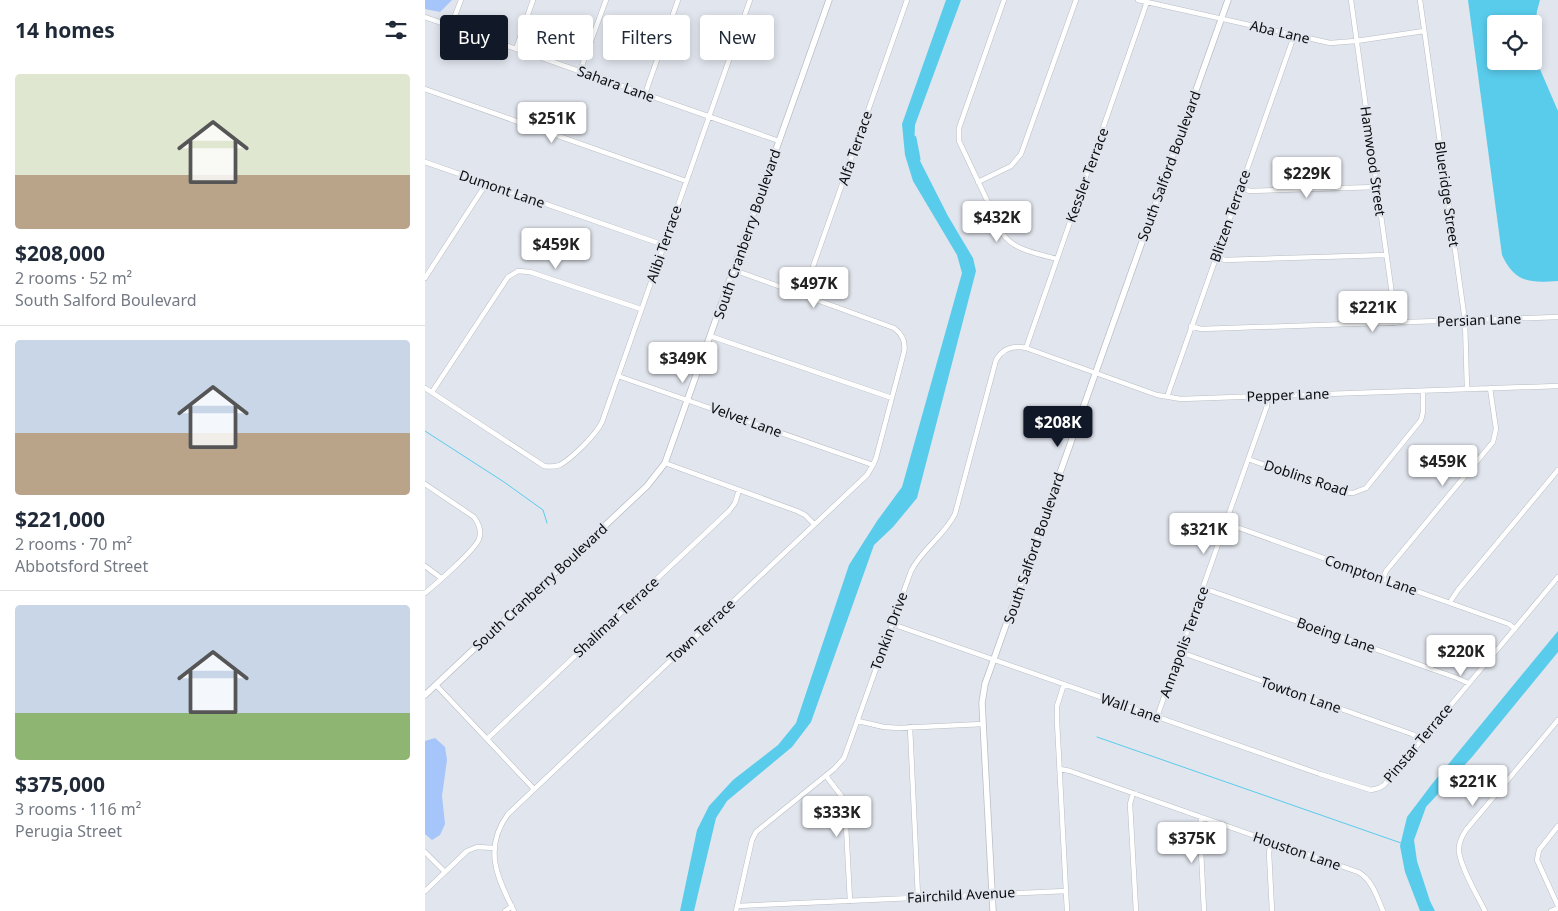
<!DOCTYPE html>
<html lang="en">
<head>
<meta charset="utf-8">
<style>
  body { margin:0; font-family:"Noto Sans",sans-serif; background:#f6f6f7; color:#1f2937; height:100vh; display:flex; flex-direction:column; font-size:19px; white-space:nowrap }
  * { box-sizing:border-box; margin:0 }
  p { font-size:16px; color:#747a83 }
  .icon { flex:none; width:28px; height:28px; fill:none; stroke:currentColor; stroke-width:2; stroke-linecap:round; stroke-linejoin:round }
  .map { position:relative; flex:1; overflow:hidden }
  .drawer { display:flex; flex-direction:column; background:#fff; width:425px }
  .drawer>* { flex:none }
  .top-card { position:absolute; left:15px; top:15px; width:475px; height:45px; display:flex; gap:10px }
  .controls { position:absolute; left:1062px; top:15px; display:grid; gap:10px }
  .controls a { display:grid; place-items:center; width:55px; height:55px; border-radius:5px; background:#fff; box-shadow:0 2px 8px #0003; font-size:25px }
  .price { position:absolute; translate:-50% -42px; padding:0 11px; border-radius:5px; background:#fff; color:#222; font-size:16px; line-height:32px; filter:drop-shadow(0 1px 2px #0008) }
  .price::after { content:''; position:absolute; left:50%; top:30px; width:15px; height:11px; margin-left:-8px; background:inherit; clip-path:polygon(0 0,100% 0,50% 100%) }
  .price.selected { background:#111827; color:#fff }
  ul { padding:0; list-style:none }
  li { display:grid; align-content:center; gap:10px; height:265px; padding:0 15px }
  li+li { border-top:1px solid #e0e1e3 }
  li span { display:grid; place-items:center; height:155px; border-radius:5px; color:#555 }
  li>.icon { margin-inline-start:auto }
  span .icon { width:90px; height:90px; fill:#fffc; stroke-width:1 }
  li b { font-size:21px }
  h2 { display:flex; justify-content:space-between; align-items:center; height:60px; padding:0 15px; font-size:21px }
  .chip { padding:0 18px; border-radius:5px; background:#fff; box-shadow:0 2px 8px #0003; font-size:18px; line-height:45px }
  .chip.selected { background:#111827; color:#fff }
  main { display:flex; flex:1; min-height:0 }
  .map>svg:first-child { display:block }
  .green { fill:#a5c5fb }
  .water { fill:#59ccec; fill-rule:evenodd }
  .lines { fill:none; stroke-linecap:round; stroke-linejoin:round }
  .stream { stroke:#59ccec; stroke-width:1 }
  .canal { stroke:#59ccec; stroke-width:5 }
  .minor-casing { stroke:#b9bdc4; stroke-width:5.5 }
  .tertiary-casing { stroke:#b9bdc4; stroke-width:7 }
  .minor { stroke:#fff; stroke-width:4.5 }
  .tertiary { stroke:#fff; stroke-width:5.5 }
  .labels { text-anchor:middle; stroke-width:4.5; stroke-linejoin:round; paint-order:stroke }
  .street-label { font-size:14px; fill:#0b0c0f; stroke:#e1e5ed }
</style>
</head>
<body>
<main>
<section class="drawer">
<h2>14 homes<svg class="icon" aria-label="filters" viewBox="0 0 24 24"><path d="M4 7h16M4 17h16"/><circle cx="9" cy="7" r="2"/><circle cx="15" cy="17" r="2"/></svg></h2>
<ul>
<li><span style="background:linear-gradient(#dfe7d0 65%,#b9a48a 0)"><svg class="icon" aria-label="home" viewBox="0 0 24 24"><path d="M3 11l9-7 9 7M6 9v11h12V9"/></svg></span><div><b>$208,000</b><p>2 rooms · 52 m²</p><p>South Salford Boulevard</p></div></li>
<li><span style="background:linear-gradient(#c9d6e8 60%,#b9a48a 0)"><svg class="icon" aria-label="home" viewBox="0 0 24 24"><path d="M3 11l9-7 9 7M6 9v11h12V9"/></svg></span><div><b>$221,000</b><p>2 rooms · 70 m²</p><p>Abbotsford Street</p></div></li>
<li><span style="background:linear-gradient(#c9d6e8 70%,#8fb573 0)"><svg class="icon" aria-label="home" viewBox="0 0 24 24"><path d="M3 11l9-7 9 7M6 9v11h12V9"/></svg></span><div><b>$375,000</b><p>3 rooms · 116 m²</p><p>Perugia Street</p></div></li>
</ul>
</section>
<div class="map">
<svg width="1133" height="911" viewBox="0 0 1133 911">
  <rect width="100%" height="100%" fill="#e1e5ed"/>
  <path class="green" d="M 0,0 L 27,0 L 15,12 L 0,9 Z
    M 10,738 L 20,747 L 22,760 L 17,796 L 20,824 L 15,835 L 7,840 L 0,834 L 0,741 Z"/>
  <path class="water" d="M 521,0 L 536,0 L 490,125 L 489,149 L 523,216 L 548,258 L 551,271 L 492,498 L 468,527 L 449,545 L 386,722 L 367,747 L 302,801 L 291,818 L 269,911 L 255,911 L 272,830 L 284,806 L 308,780 L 353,745 L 371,723 L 424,565 L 452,521 L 477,487 L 537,273 L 532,255 L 488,181 L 480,155 L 477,124 Z
    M 1043,0 L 1115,0 L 1112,11 L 1109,36 L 1111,60 L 1133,111 L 1133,281 C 1105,283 1090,283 1077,255 ZM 1071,24 L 1109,24 L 1109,61 L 1071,61 Z
    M 1133,631 L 1133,652 L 1047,757 L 1001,807 L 989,840 L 992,861 L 1005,901 L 1010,911 L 995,911 L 980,872 L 975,846 L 982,817 L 1007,784 Z"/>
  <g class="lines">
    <path class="stream" d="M 0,431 L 79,482 L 118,510 L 122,523
      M 672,737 L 976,843"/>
    <path class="canal" d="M 489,138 L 493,159"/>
    <defs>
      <path id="minor" d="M 579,0 L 534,128 L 534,141 L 578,234 C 588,250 614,254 632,259
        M 713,0 L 905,43 L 931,41 L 999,31
        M 926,0 L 971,323
        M 995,0 L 1040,321 L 1042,389
        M 0,17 L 354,141
        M 26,26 L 36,0
        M 91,49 L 108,0
        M 155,71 L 181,0
        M 0,89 L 261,181
        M 220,94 L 253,0
        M 0,162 L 239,245
        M 553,182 L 586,166 L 596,154 L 651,0
        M 815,188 L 825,191 L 952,187
        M 791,257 L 800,260 L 961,255
        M 0,278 L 61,184
        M 378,295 L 482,0
        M 766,326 L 776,329 L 1133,317
        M 285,336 L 467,398
        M 601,348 L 722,2
        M 193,376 L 448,465
        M 0,388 L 119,466 C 124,467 129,467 135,465 C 147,458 171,435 177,422 L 325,0
        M 7,392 L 83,277 L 93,271 L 105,272 L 216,309
        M 742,397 L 869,36
        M 823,459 L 916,492 L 928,493 L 941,488 L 996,420 L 998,412 L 998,391
        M 240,463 L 372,511 L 380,515 L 389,524
        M 0,484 L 49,517 C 54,524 57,531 54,539 C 50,550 11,584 0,593
        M 800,523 L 1084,624 L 1090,629
        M 0,566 L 16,578
        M 958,579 L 961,571 L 1068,442 L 1071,429 L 1065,388
        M 778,588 L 1032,678 L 1043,683
        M 1025,602 L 1033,590 L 1133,470
        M 467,624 L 895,774 L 946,790 L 954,788 L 959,785 L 1133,577
        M 755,652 L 987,734 L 997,740
        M 639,684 L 632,706 L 632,721 L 642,911
        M 11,685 L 109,789
        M 732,717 L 842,406 L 842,396
        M 433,721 L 459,727 L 474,728 L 558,724
        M 485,727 L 493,897
        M 62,739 L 304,511 L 310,503 L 314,490
        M 635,769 L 645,771 L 933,872 C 947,879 952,897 958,911
        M 401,776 L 418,798 L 420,807 L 425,901
        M 708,793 L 705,804 L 711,911
        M 776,817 L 775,830 L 779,911
        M 1133,826 L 1114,850 L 1112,860 L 1133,906
        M 846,841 L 844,853 L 847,911
        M 0,852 L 20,872
        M 0,891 L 42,851 L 52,847 L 69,848
        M 312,906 L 641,891
        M 80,911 L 87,906
        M 89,911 C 72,878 58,848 83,814 L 442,475 L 448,465 L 451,458 L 479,352 C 481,342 477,334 469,328 L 309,270
        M 311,911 L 327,840 L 331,832 L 409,769 L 419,758 L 486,571 C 497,549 519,536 530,514 L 571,360 C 578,348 588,345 601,348 L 732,395 L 756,399 L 1133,386
        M 1060,911 C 1052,895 1036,868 1034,852 C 1033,844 1037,836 1041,830 L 1133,720
        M 1126,911 L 1133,908"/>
      <path id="tertiary" d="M 0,695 L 222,486 L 240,463 L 404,0
        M 568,911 L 557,703 L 560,684 L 803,0"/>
    </defs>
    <use href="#minor" class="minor-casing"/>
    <use href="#tertiary" class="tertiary-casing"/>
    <use href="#minor" class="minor"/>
    <use href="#tertiary" class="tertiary"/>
  </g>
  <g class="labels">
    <g class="street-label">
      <text transform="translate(855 32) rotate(13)" y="5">Aba Lane</text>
      <text transform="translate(191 84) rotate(20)" y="5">Sahara Lane</text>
      <text transform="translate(430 148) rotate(-71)" y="5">Alfa Terrace</text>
      <text transform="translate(948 161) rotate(82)" y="5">Hamwood Street</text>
      <text transform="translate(744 166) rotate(-70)" y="5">South Salford Boulevard</text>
      <text transform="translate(662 175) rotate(-70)" y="5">Kessler Terrace</text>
      <text transform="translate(77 189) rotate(19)" y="5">Dumont Lane</text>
      <text transform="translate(1022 194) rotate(82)" y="5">Blueridge Street</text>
      <text transform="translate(805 216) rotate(-71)" y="5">Blitzen Terrace</text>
      <text transform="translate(322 234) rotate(-71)" y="5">South Cranberry Boulevard</text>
      <text transform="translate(239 244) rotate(-71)" y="5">Alibi Terrace</text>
      <text transform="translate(1054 320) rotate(-2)" y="5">Persian Lane</text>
      <text transform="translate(863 395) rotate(-2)" y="5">Pepper Lane</text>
      <text transform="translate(321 420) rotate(20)" y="5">Velvet Lane</text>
      <text transform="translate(881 478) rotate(18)" y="5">Doblins Road</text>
      <text transform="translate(609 548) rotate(-71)" y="5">South Salford Boulevard</text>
      <text transform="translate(946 575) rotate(19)" y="5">Compton Lane</text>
      <text transform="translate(115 587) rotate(-43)" y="5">South Cranberry Boulevard</text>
      <text transform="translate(191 617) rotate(-43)" y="5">Shalimar Terrace</text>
      <text transform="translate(276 631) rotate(-43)" y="5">Town Terrace</text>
      <text transform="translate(464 631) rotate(-70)" y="5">Tonkin Drive</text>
      <text transform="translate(911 635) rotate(19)" y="5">Boeing Lane</text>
      <text transform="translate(759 642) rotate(-70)" y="5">Annapolis Terrace</text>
      <text transform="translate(876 695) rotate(19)" y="5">Towton Lane</text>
      <text transform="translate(706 708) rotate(19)" y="5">Wall Lane</text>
      <text transform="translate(993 743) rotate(-50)" y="5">Pinstar Terrace</text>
      <text transform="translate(872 851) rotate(19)" y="5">Houston Lane</text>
      <text transform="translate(536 895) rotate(-3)" y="5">Fairchild Avenue</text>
    </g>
  </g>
</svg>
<div class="controls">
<a><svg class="icon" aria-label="locate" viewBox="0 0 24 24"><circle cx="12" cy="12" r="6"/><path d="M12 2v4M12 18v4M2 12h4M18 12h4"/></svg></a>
</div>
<b class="price" style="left:127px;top:144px">$251K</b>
<b class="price" style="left:882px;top:199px">$229K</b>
<b class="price" style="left:572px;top:243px">$432K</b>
<b class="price" style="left:131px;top:270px">$459K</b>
<b class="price" style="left:389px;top:309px">$497K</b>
<b class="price" style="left:948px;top:333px">$221K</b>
<b class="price" style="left:258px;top:384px">$349K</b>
<b class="price selected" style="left:633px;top:448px">$208K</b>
<b class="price" style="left:1018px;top:487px">$459K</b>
<b class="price" style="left:779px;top:555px">$321K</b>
<b class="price" style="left:1036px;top:677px">$220K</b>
<b class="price" style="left:1048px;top:807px">$221K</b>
<b class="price" style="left:412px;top:838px">$333K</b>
<b class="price" style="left:767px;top:864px">$375K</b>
<div class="top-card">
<a class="chip selected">Buy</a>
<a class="chip">Rent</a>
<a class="chip">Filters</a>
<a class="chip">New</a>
</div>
</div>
</main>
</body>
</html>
